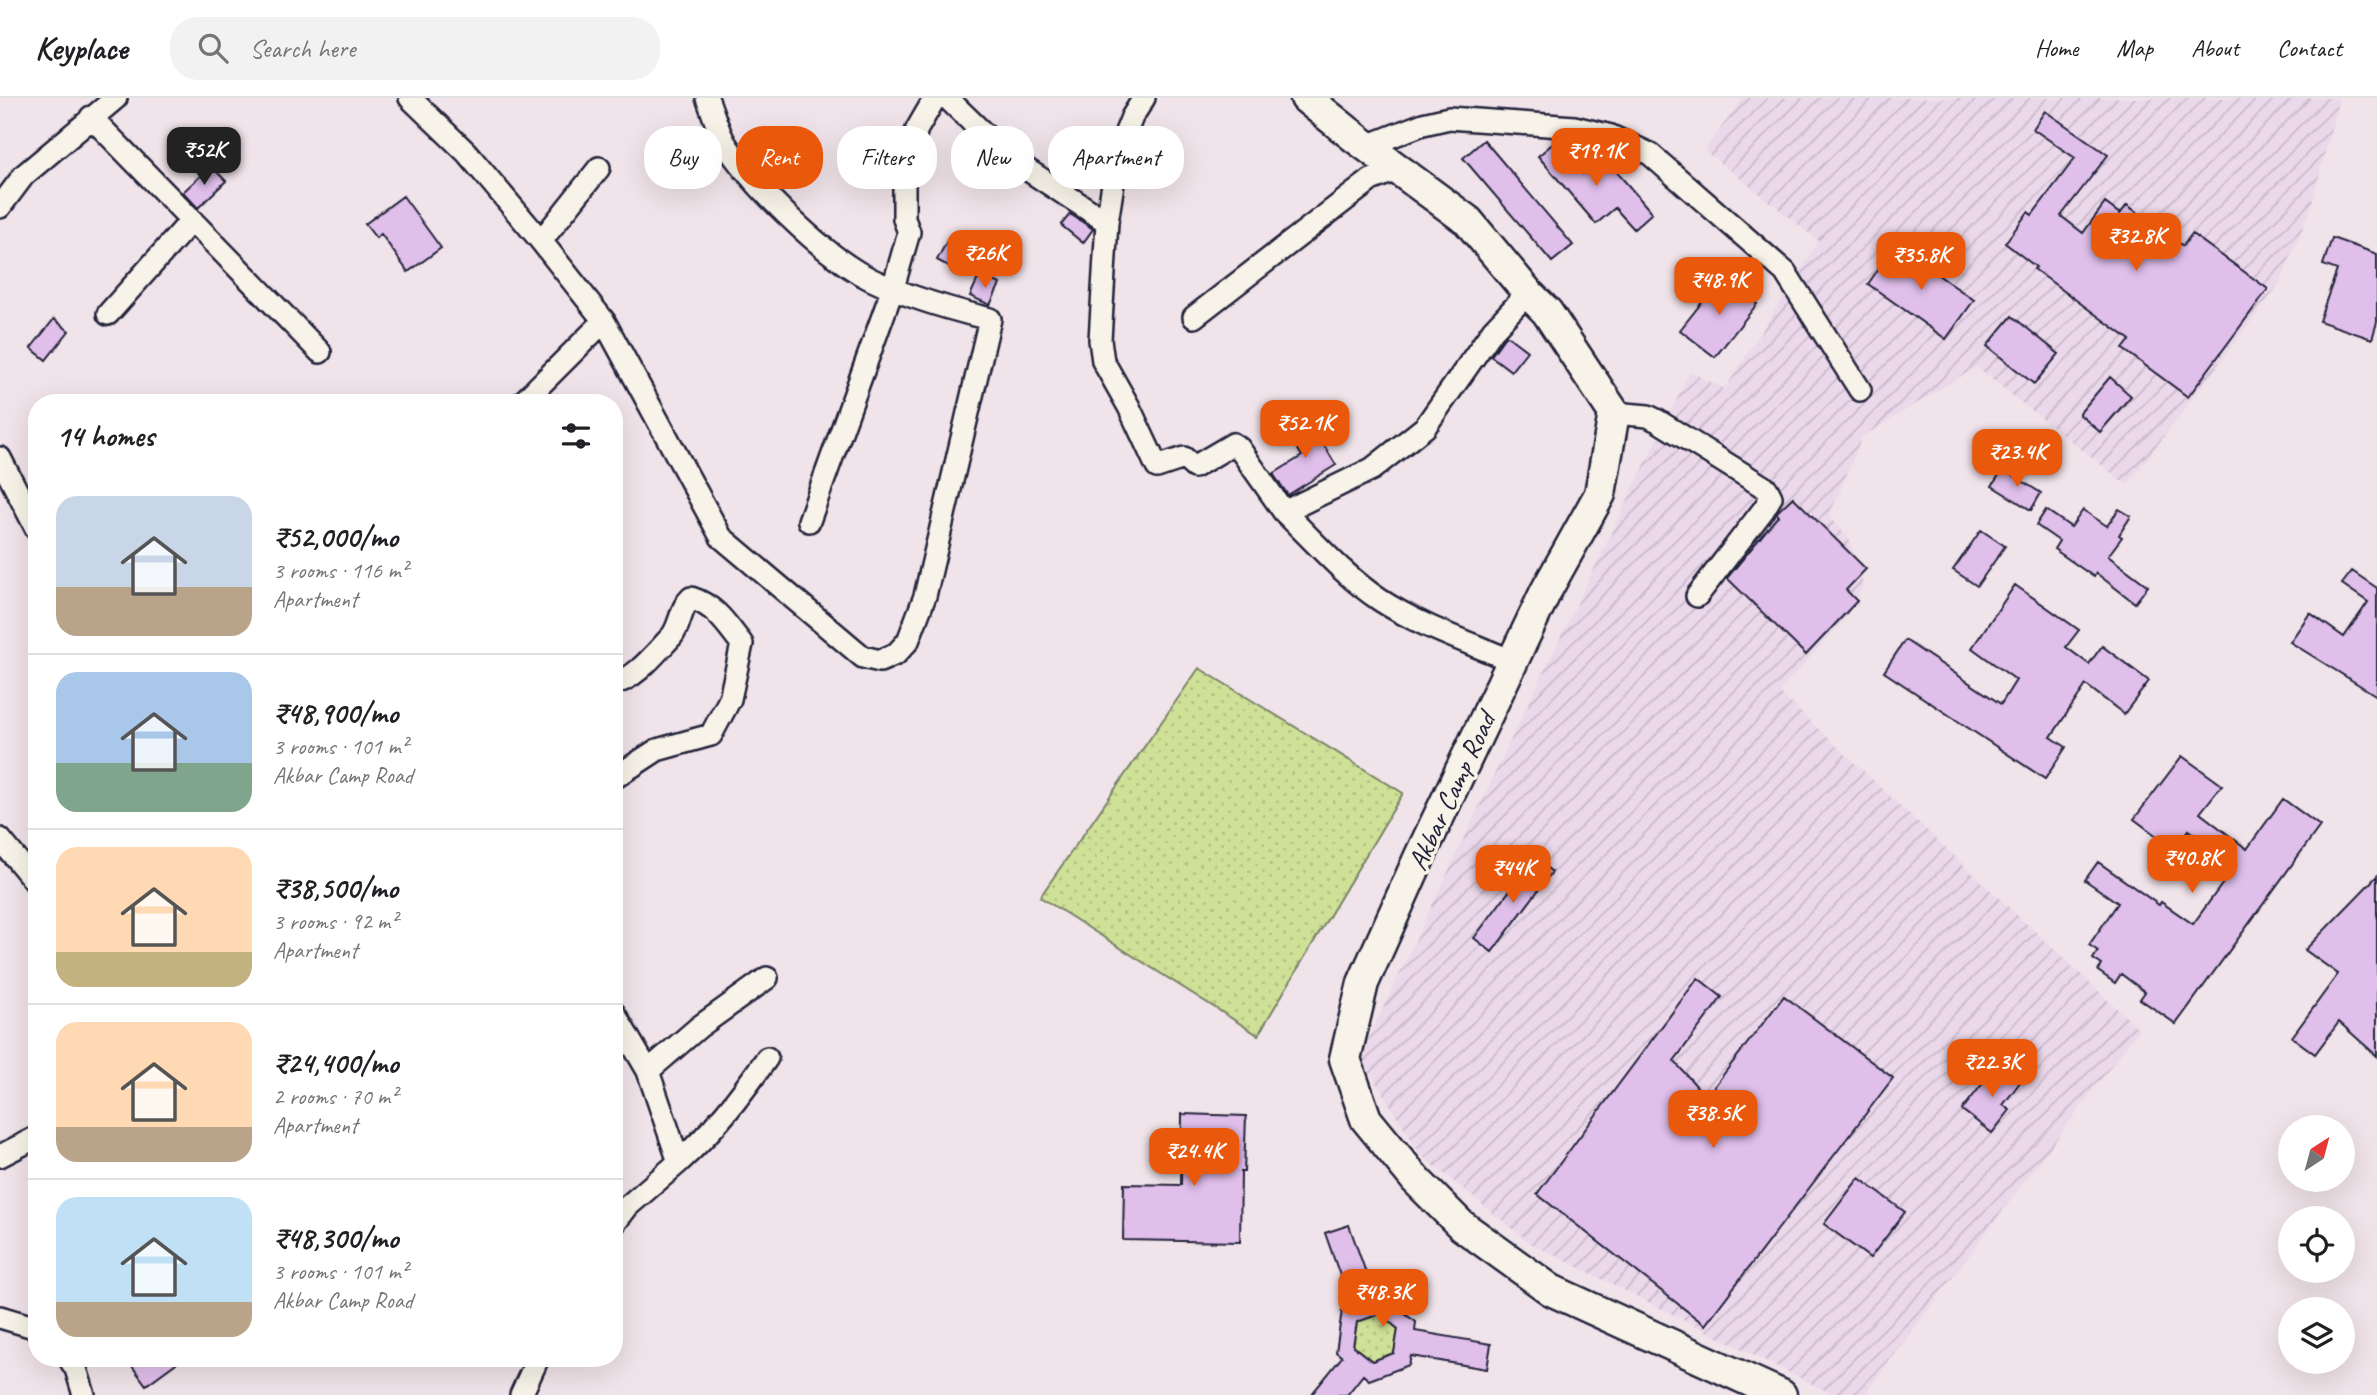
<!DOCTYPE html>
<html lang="en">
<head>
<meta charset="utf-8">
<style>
  body { margin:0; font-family:Caveat,sans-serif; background:#f2f2f2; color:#202124; height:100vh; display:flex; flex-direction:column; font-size:26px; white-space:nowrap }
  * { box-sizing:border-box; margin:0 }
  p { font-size:23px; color:#757577 }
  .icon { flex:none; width:38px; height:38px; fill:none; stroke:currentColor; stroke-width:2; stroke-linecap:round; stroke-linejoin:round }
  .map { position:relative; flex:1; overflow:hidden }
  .details { position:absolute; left:28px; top:296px; width:595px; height:973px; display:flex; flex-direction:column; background:#fff; border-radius:28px; box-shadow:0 7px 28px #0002 }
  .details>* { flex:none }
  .hud { position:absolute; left:644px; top:28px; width:665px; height:63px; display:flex; gap:14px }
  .needle { width:46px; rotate:36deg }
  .fabs { position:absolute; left:2278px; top:1017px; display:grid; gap:14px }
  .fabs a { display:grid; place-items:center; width:77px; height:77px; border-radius:50%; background:#fff; box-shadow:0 7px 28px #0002; font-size:35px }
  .price { position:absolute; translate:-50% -60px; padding:0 16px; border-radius:14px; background:#ea580c; color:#fff; font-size:23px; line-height:46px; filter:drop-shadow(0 2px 4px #0008) }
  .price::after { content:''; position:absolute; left:50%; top:42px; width:21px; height:16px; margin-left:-10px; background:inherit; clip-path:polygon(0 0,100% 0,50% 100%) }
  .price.on { background:#222; color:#fff }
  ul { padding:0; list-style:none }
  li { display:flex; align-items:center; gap:21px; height:175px; padding:0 28px }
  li+li { border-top:2px solid #e0e0e0 }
  li span { display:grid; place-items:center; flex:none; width:196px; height:140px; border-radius:21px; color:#555 }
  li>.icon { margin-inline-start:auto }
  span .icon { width:84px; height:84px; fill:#fffc; stroke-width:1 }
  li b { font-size:30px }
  h2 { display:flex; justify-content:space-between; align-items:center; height:84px; padding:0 28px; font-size:30px }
  .chip { padding:0 24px; border-radius:28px; background:#fff; box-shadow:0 7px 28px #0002; font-size:24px; line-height:63px }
  .chip.on { background:#ea580c; color:#fff }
  header { display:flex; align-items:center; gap:42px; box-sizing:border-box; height:98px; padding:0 35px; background:#fff; border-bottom:2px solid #e0e0e0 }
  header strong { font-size:33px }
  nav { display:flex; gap:38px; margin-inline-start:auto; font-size:24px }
  .search { width:490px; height:63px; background:#f2f2f2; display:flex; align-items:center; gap:18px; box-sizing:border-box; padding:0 24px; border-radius:28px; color:#757577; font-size:26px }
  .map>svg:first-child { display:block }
  .industrial { fill:url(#industrial-furrows) }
  .grass { fill:url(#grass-dots); stroke:#788268; stroke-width:2 }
  .building { fill:#e0bfeb; stroke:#22223b; stroke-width:2; fill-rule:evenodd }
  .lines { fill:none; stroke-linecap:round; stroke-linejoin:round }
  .street-casing { stroke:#22223b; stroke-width:26 }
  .secondary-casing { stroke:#22223b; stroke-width:35 }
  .street { stroke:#f7f3e8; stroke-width:21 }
  .secondary { stroke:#f7f3e8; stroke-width:30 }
  .labels { text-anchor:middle; stroke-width:7; stroke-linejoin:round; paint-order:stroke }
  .street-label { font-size:28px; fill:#22223b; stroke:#f7f3e8 }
</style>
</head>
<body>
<header>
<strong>Keyplace</strong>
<div class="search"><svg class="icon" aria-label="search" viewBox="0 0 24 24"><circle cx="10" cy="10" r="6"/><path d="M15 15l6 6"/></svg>Search here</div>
<nav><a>Home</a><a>Map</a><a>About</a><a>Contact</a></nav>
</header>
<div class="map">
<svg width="2377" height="1297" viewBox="0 0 2377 1297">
  <defs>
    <pattern id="industrial-furrows" width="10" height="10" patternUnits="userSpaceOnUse" patternTransform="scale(1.75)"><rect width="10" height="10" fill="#ebd8ea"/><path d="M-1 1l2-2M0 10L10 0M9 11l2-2" fill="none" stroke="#c9b9ca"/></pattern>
    <pattern id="grass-dots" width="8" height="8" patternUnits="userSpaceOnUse" patternTransform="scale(1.75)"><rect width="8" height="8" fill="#cfe196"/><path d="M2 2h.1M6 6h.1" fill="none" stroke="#b1c182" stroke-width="1.8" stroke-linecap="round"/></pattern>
  </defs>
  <rect width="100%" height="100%" fill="#f0e3e9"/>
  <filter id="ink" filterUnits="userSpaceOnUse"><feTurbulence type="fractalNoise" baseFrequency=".0143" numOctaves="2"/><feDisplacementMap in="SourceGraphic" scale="14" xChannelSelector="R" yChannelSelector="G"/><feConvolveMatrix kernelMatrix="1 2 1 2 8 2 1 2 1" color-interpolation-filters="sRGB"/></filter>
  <g filter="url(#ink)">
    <path class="industrial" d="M 1744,0 L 2339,0 L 2311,109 L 2280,185 L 2127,387 L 1976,269 L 1862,339 L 1829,419 L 1849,441 L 1863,487 L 1846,519 L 1779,594 L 2139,931 L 1864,1297 L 1834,1297 L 1530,1145 L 1421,1057 L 1360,959 L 1514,635 L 1690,274 L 1725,291 L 1819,143 L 1704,52 Z"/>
    <path class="grass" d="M 1199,570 L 1403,695 L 1258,937 L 1040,799 Z
      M 1380,1216 L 1398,1231 L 1394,1255 L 1372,1263 L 1353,1248 L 1357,1224 Z"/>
    <path class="building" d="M 2045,13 L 2108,57 L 2061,118 L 2083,135 L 2105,105 L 2120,116 L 2127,107 L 2183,148 L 2192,136 L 2268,191 L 2188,299 L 2123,251 L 2130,242 L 2034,171 L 2036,169 L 2005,145 L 2028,114 L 2032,117 L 2075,60 L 2033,31 Z
      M 1484,42 L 1573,147 L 1552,164 L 1463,60 Z
      M 1556,43 L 1583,76 L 1604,59 L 1652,115 L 1634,131 L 1615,110 L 1596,126 L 1538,58 Z
      M 211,68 L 226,83 L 198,110 L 183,94 Z
      M 403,98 L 441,150 L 408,174 L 381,136 L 376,140 L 365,126 Z
      M 1070,116 L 1093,131 L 1083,145 L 1061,127 Z
      M 949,139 L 975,153 L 963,176 L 937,162 Z
      M 2332,140 L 2377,156 L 2377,224 L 2372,241 L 2319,223 L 2337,172 L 2323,167 Z
      M 1895,147 L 1974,202 L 1946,241 L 1868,186 Z
      M 980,176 L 1000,186 L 990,207 L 970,198 Z
      M 1722,179 L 1757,206 L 1715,259 L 1680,232 Z
      M 2012,218 L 2059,256 L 2034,286 L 1987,248 Z
      M 54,221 L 69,233 L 46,262 L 31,250 Z
      M 1506,237 L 1527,253 L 1511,273 L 1491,258 Z
      M 2110,279 L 2131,298 L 2100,334 L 2079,316 Z
      M 1302,324 L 1307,331 L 1312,328 L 1336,367 L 1288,397 L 1273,376 L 1302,358 L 1287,334 Z
      M 2003,371 L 2041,395 L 2031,412 L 1992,388 Z
      M 1793,399 L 1866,471 L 1846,492 L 1857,503 L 1806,557 L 1727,480 L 1778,418 L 1777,414 Z
      M 2119,411 L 2131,418 L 2119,437 L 2122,439 L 2108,458 L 2148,488 L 2135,505 L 2096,475 L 2094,479 L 2054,451 L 2059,443 L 2036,427 L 2046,412 L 2071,429 L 2083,412 L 2107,428 Z
      M 1981,432 L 2005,448 L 1977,488 L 1953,472 Z
      M 2352,473 L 2377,490 L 2377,598 L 2290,544 L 2310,515 L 2344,539 L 2368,504 L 2342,486 Z
      M 2015,487 L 2079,532 L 2066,549 L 2089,566 L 2102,548 L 2149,583 L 2124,616 L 2086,587 L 2051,639 L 2066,649 L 2045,681 L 1884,574 L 1905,542 L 2001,606 L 2016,582 L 1972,550 Z
      M 2182,658 L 2222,687 L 2200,715 L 2247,751 L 2283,701 L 2320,728 L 2176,926 L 2140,901 L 2145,894 L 2121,876 L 2115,885 L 2098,873 L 2102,867 L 2093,861 L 2098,853 L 2089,847 L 2118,805 L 2085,782 L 2098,764 L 2159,807 L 2161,804 L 2193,826 L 2236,767 L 2189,732 L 2174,751 L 2134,721 Z
      M 1534,760 L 1552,774 L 1492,854 L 1474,840 Z
      M 2377,778 L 2377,958 L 2339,924 L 2315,956 L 2292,939 L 2338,876 L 2305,852 Z
      M 1698,880 L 1722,899 L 1674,963 L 1706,999 L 1784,898 L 1893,980 L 1705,1227 L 1537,1096 Z
      M 1998,966 L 2021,983 L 2003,1007 L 2010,1012 L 1992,1035 L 1962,1012 Z
      M 1182,1016 L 1246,1018 L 1244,1074 L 1241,1074 L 1240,1144 L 1123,1142 L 1124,1086 L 1181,1087 Z
      M 1859,1080 L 1905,1114 L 1870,1160 L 1824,1126 Z
      M 1349,1127 L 1375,1200 L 1383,1197 L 1395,1207 L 1414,1183 L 1425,1192 L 1405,1216 L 1416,1224 L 1415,1233 L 1491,1246 L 1487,1271 L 1411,1258 L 1409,1267 L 1369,1282 L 1363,1277 L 1347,1297 L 1311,1297 L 1342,1259 L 1336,1254 L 1342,1212 L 1351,1209 L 1325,1135 ZM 1380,1216 L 1398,1231 L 1394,1255 L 1372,1263 L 1353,1248 L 1357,1224 Z
      M 126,1260 L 183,1260 L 146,1287 Z"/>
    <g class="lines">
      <defs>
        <path id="street" d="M 410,0 L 467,55 L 541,143 L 604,223 L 721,439 L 863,559 L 880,563 L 896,556 L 908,543 L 925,498 L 990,221 C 949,211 896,196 859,175 C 816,149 752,87 725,45 C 717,31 713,14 707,0
          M 947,0 L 1008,59 L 1107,124
          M 1144,0 L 1132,19 L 1118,54 L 1107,124 L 1100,242 L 1103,263 L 1129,309 L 1157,369 L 1184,360 L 1194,369 L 1233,346 L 1239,350 L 1284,414
          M 91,19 L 320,254
          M 1367,48 L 1423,26 L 1449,20 L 1574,29 L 1611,38 L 1650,56 L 1785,174 L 1860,292
          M 0,109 L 24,77 L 116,0
          M 541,143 L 599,70
          M 108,216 L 191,123
          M 1194,219 L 1371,82 L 1399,71
          M 523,304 L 604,223
          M 1614,315 L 1648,318 L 1658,323 L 1767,391 L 1771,399 L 1764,411 L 1697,498
          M 0,360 L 37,432
          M 809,423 L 893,190 L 909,134 L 904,121 L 904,76 L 917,31 L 935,0
          M 1512,563 C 1468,544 1420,528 1380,502 C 1344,478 1314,443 1284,414 L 1372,371 L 1425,329 L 1493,232 L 1528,195
          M 614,585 C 634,583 658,552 672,538 C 681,526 680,510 691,500 C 716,508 727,527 742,546 L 730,601 L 711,637 L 657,652 L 614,680
          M 0,741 L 37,786
          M 614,915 L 648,973 L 679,1064 L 628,1108 L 614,1126
          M 648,973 L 699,929 L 767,880
          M 0,1058 L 37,1039
          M 679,1064 C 716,1030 738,1001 767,960
          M 0,1219 L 37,1230
          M 69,1260 L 76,1271 L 84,1297
          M 521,1297 L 538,1260"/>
        <path id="secondary" d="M 1306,0 L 1357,41 L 1468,123 L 1528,195 L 1547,214 L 1614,315 L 1600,396 L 1546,493 L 1420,758 L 1363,885 L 1345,961 L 1366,1021 L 1416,1082 L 1461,1127 L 1551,1192 L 1781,1297"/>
      </defs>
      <use href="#street" class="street-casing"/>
      <use href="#secondary" class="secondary-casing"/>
      <use href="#street" class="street"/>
      <use href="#secondary" class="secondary"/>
    </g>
  </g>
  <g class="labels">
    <g class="street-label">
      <text transform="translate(1451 693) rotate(-65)" y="10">Akbar Camp Road</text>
    </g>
  </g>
</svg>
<div class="fabs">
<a><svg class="needle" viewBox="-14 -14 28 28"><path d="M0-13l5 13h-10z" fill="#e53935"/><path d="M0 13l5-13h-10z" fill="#757577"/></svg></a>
<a><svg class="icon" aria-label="locate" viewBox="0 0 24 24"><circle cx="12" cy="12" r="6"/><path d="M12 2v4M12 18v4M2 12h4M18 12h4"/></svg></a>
<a><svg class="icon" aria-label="layers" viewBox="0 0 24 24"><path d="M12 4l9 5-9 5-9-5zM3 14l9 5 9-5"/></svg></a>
</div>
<b class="price on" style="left:204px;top:89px">₹52K</b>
<b class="price" style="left:1596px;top:90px">₹19.1K</b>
<b class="price" style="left:2136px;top:175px">₹32.8K</b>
<b class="price" style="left:985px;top:192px">₹26K</b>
<b class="price" style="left:1921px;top:194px">₹35.8K</b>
<b class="price" style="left:1719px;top:219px">₹48.9K</b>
<b class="price" style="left:1305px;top:362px">₹52.1K</b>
<b class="price" style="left:2017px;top:391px">₹23.4K</b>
<b class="price" style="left:2192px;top:797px">₹40.8K</b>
<b class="price" style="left:1513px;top:807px">₹44K</b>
<b class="price" style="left:1992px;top:1001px">₹22.3K</b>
<b class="price" style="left:1713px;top:1052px">₹38.5K</b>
<b class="price" style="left:1194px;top:1090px">₹24.4K</b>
<b class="price" style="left:1383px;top:1231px">₹48.3K</b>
<div class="hud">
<a class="chip">Buy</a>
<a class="chip on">Rent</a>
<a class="chip">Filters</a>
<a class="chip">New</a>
<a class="chip">Apartment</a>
</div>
<section class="details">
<h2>14 homes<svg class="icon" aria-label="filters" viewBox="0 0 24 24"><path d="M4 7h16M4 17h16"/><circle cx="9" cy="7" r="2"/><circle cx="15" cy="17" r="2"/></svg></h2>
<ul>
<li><span style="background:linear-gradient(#c9d6e8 65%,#b9a48a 0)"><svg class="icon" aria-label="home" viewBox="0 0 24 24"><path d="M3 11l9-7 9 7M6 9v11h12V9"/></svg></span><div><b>₹52,000/mo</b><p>3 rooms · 116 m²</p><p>Apartment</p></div></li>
<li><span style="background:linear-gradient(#a9c7e8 65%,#7fa58c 0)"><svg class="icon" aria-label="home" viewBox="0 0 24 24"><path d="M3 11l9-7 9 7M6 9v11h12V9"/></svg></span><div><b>₹48,900/mo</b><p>3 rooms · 101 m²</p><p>Akbar Camp Road</p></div></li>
<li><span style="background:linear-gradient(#ffd9b3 75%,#c2b280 0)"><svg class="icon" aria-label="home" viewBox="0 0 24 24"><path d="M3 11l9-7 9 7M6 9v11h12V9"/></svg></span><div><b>₹38,500/mo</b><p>3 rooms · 92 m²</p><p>Apartment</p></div></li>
<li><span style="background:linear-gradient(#ffd9b3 75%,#b9a48a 0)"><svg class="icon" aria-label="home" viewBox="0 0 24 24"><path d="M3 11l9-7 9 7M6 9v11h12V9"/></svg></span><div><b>₹24,400/mo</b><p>2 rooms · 70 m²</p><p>Apartment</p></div></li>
<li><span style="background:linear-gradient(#bfe0f5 75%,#b9a48a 0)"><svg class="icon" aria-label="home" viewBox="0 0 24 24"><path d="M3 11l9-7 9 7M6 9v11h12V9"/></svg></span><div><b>₹48,300/mo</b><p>3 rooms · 101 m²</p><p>Akbar Camp Road</p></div></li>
</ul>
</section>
</div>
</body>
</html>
